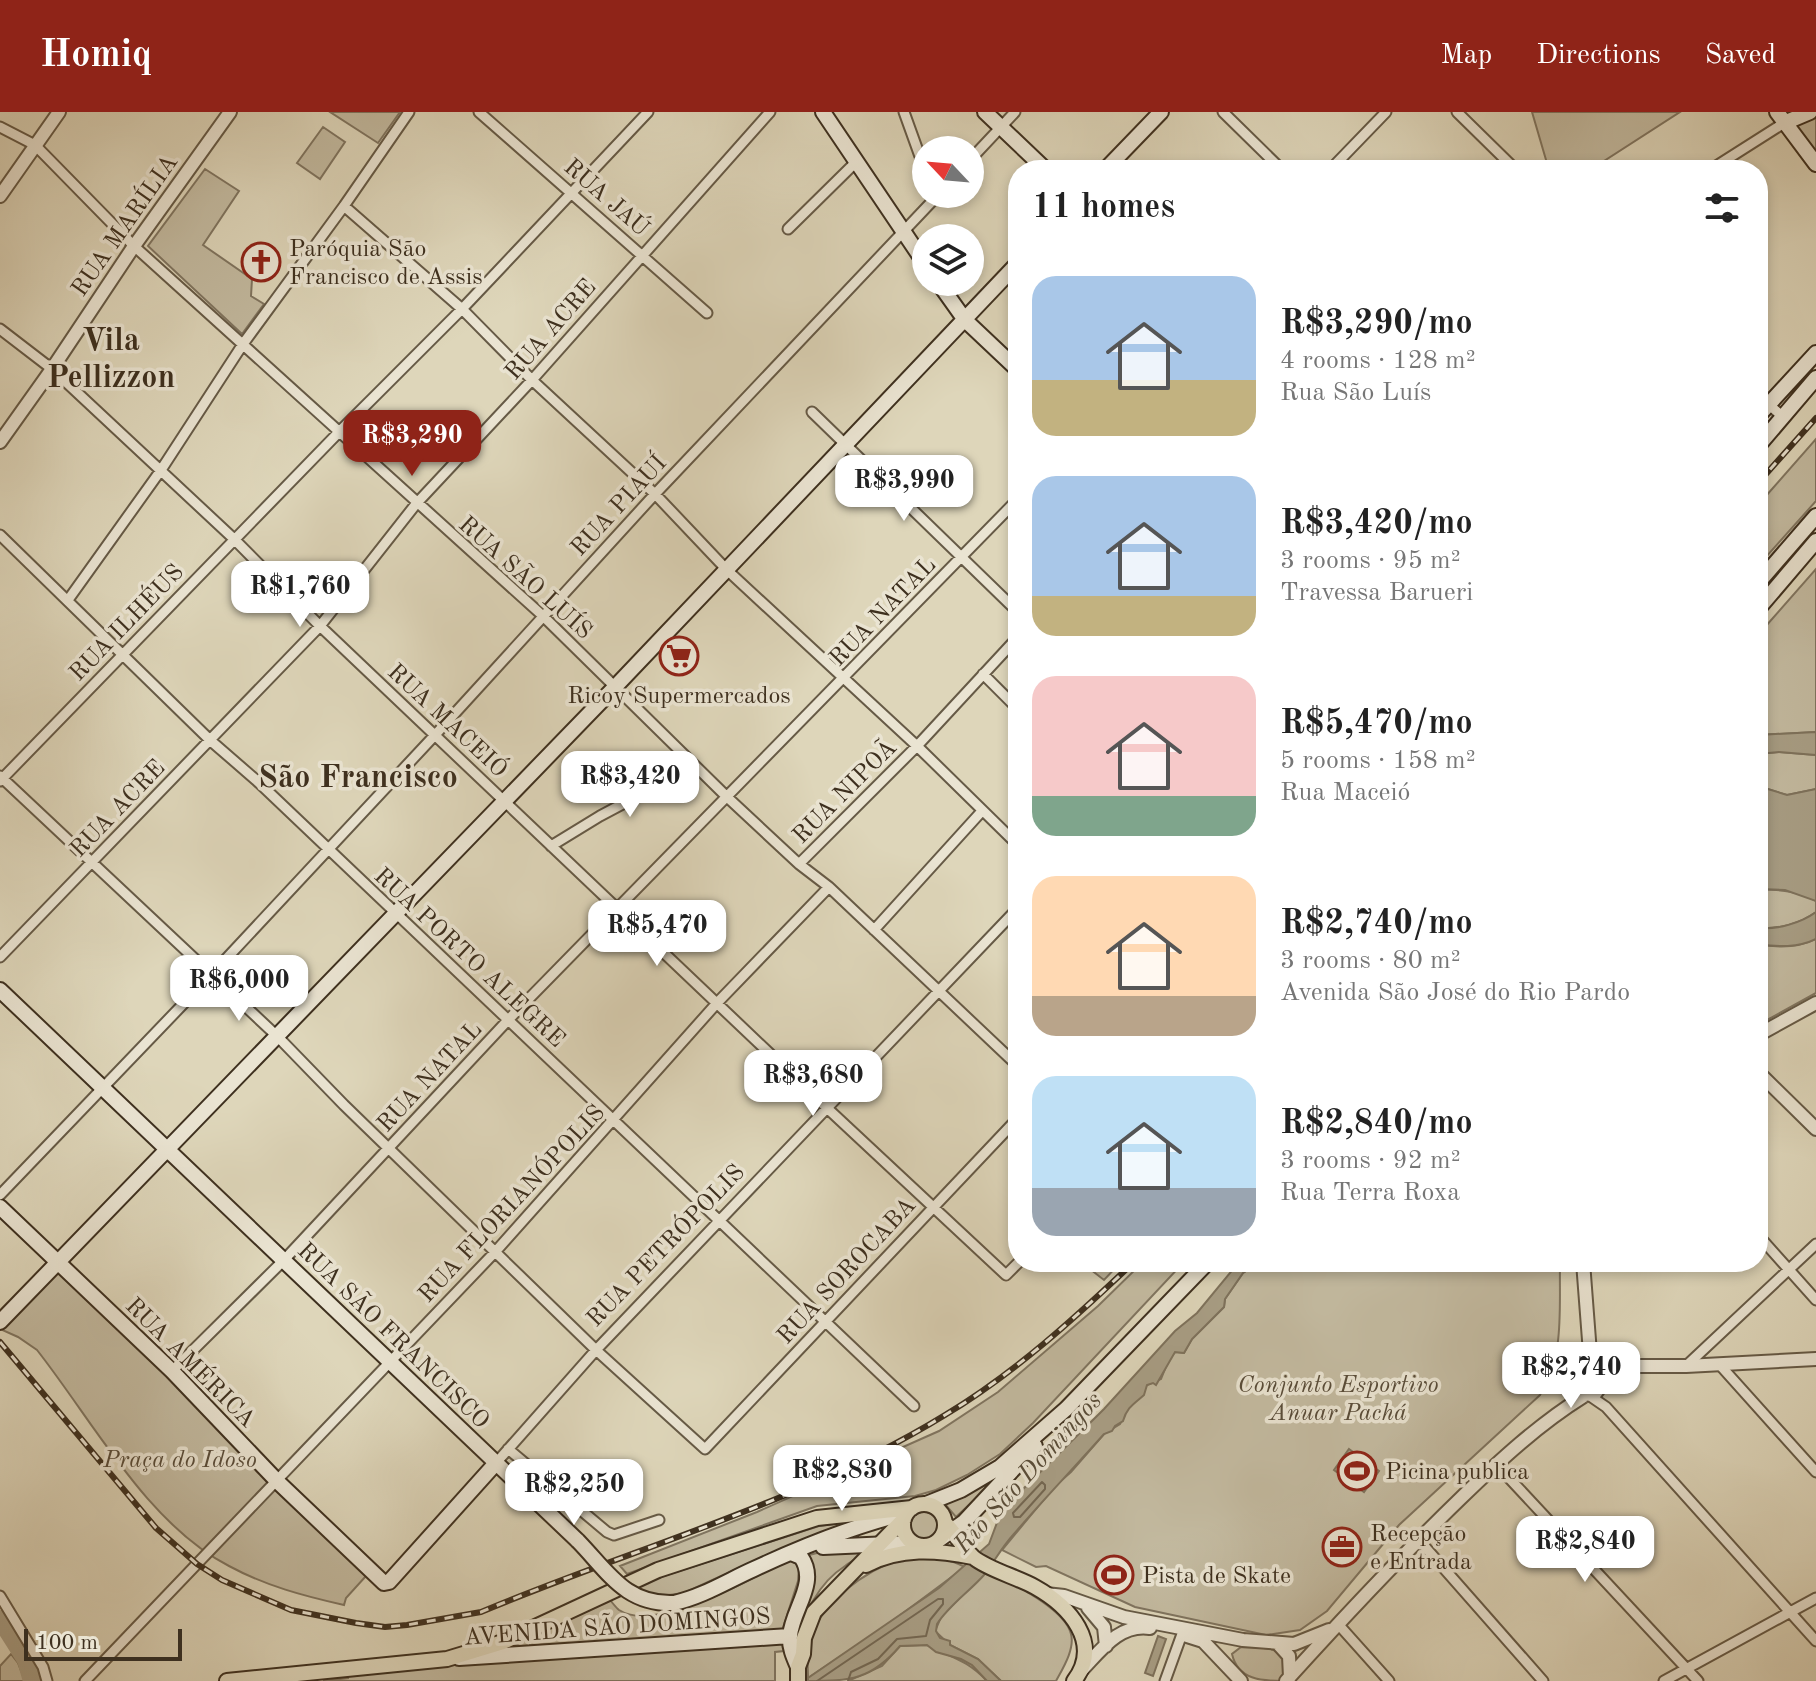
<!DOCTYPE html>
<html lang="en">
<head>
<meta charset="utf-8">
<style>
  body { margin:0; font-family:"Old Standard TT",serif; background:#f6f6f6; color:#222; height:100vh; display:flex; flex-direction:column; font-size:30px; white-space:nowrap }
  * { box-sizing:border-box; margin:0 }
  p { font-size:26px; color:#767676 }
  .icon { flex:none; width:44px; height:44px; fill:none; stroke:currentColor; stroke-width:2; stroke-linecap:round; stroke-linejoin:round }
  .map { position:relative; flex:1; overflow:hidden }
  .drawer { position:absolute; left:1008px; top:48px; width:760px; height:1112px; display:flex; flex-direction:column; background:#fff; border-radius:32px; box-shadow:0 4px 12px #0003 }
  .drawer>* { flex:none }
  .needle { width:52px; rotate:296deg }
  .controls { position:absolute; left:912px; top:24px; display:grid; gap:16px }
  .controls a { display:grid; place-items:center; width:72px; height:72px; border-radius:50%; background:#fff; box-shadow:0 4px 12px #0003; font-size:40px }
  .scale { position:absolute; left:24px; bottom:20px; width:158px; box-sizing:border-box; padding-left:8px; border:4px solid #3e301f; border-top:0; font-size:22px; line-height:28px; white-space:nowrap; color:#3e301f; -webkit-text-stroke:6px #eae4d2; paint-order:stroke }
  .price { position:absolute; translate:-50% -68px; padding:0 18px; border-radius:16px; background:#fff; color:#222; font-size:26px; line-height:52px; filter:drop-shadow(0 2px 4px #0008) }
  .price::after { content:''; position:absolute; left:50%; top:48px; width:24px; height:18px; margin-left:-12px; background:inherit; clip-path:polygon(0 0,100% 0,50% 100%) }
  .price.current { background:#8f2418; color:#fff }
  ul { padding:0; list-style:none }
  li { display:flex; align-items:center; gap:24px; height:200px; padding:0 24px }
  li span { display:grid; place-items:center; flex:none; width:224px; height:160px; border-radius:24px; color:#555 }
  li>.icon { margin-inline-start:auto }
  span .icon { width:96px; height:96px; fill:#fffc; stroke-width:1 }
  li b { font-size:34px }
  h2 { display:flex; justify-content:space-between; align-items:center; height:96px; padding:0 24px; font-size:34px }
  header { display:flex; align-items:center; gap:48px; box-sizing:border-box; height:112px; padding:0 40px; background:#8f2418; color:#fff }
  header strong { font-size:38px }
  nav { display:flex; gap:44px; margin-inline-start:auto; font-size:28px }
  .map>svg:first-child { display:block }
  .green { fill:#c3baa0; stroke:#807560; stroke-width:2 }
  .water { fill:#a89e85; stroke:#7e725c; stroke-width:2 }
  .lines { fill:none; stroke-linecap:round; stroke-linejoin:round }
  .shore { stroke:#736752; stroke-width:2 }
  .river { stroke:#a89e85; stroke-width:18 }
  .minor-casing { stroke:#665a46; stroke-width:13 }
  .tertiary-casing { stroke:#665a46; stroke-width:16 }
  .secondary-casing { stroke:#3e301f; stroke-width:18 }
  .primary-casing { stroke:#3e301f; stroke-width:18 }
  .minor { stroke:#eae4d2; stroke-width:9 }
  .tertiary { stroke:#eae4d2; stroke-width:12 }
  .secondary { stroke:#eae4d2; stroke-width:14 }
  .primary { stroke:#ded6ba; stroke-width:14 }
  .rail-casing { stroke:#3e301f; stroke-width:6 }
  .rail { stroke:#eae4d2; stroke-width:3; stroke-dasharray:9; stroke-linecap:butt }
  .secondary-bridge-casing { stroke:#3e301f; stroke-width:18; stroke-linecap:butt }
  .secondary-bridge { stroke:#eae4d2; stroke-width:14 }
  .labels { text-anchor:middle; stroke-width:7; stroke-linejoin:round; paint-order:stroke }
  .street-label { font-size:24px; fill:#3e301f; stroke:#eae4d2 }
  .poi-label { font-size:24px; fill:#3e301f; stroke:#eae4d2; text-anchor:start }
  .park-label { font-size:24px; font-style:italic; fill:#594c39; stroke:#eae4d2 }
  .water-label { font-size:26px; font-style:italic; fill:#584c38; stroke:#eae4d2 }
  .district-label { font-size:32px; font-weight:bold; fill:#3e301f; stroke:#eae4d2 }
</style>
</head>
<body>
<header>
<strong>Homiq</strong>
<nav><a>Map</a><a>Directions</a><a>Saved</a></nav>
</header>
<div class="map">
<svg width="1816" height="1569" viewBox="0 0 1816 1569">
  <rect width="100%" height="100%" fill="#ded6ba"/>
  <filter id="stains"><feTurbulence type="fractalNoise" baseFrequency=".0025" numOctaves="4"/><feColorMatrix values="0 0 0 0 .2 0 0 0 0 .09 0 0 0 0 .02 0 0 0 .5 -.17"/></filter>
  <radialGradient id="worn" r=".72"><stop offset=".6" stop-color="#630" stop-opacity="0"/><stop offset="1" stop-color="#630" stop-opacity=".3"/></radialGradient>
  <path class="green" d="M 330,0 L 400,0 L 378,31 Z
    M 1532,0 L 1680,0 L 1590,58 L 1549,58 Z
    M 1779,0 L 1816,0 L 1816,48 Z
    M 323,15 L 345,30 L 320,67 L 297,51 Z
    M 205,57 L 239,79 L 203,133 L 252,167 L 251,184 L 264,192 L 242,222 L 148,134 Z
    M 1816,327 L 1816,389 L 1758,454 L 1758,393 Z
    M 1816,457 L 1816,620 L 1758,623 L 1758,523 Z
    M 1779,640 L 1816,643 L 1816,677 L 1787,683 L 1758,674 L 1758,642 Z
    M 1758,777 C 1778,778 1798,778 1816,789 L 1816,800 C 1801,811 1777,818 1758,816 Z
    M 1816,827 L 1816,881 L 1758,913 L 1758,832 C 1778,836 1798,836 1816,827 Z
    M 1081,1150 L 1121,1150 L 1104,1168 Z
    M 1143,1150 L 1184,1150 L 1033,1311 L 1000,1342 L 967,1363 L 936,1378 L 915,1384 L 817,1394 L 627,1462 L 620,1454 L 757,1400 L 939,1319 L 998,1280 L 1098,1194 Z
    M 1259,1150 L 1560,1150 C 1559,1195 1565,1244 1540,1283 L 1399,1413 L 1327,1499 L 1300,1518 L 1266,1523 L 1135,1495 L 1046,1454 L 1036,1455 L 1002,1438 L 1055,1374 L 1071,1360 L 1104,1322 L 1120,1312 L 1126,1299 L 1147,1273 L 1161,1267 L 1169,1247 L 1175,1240 L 1184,1241 L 1192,1227 L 1224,1195 L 1225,1187 L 1243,1161 Z
    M 59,1160 L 168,1261 L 271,1371 L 366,1464 L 346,1486 L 344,1493 C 304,1484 266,1474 229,1454 C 147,1412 93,1309 37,1238 L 18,1225 L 0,1217 Z
    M 1001,1363 L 956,1405 L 944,1391 L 981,1375 Z
    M909 1415a15 15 0 1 1 30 0a15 15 0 1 1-30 0Z
    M 856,1409 L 857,1411 L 765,1444 L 684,1481 L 661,1484 L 645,1480 L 636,1473 L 819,1414 Z
    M 833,1437 L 873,1437 C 864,1444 854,1447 845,1454 C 817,1472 806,1500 797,1530 L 815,1463 L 809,1443 Z
    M 909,1443 C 929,1445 947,1446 965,1455 L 883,1516 L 808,1566 C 808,1557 807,1549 808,1540 C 813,1491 867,1458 909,1443 Z
    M 788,1448 L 799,1453 L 798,1469 L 782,1519 L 503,1535 L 606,1484 C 611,1488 614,1494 619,1498 C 655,1522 754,1466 788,1448 Z
    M 987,1458 C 1009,1470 1065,1496 1071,1522 C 1075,1537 1063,1556 1056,1569 L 1001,1569 L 978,1547 L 950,1533 L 935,1519 L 941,1505 Z
    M 783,1531 L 784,1539 L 775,1540 L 775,1569 L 323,1569 L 348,1566 L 348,1562 L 455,1549 Z
    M 927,1533 C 952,1546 966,1547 987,1569 L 848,1569 L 882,1554 L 900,1534 Z
    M 1241,1535 C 1257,1536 1273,1534 1285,1544 L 1284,1569 C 1262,1569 1238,1568 1232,1542 Z
    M 11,1542 L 18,1551 L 25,1569 L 0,1569 L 0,1554 Z"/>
  <path class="water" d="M 1816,620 L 1816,643 L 1779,640 L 1758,642 L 1758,623 Z
    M 1758,674 L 1787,683 L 1816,677 L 1816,789 L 1785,778 L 1758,777 Z
    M 1816,800 L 1816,827 C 1798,836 1778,835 1758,832 L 1758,816 C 1777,818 1801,811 1816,800 Z
    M 1239,1150 L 1259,1150 L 1243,1161 L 1225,1187 L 1224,1195 L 1192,1227 L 1184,1241 L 1175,1240 L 1156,1273 L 1153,1271 L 1147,1273 L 1144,1283 C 1134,1292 1127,1295 1123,1309 L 1115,1314 L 1112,1319 L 1104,1322 C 1074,1356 1043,1388 1013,1423 C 1002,1435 994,1450 984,1463 C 969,1480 949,1493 937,1512 L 936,1519 L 940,1526 L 950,1529 L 950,1533 L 978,1547 L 1001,1569 L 987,1569 L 972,1553 L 961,1547 L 936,1540 L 927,1533 L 900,1534 C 871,1568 850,1569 808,1569 L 808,1566 L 939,1476 L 989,1432 L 998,1408 L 1014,1386 L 1104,1297 L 1175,1219 L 1197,1201 Z
    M 1349,1337 L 1379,1359 L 1364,1380 L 1334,1358 Z
    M 1158,1524 L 1166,1527 L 1153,1564 L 1145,1561 Z"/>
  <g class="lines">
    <path class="shore" d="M 1042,1370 L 1045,1373 L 1045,1377 L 1020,1405 L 1014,1405 L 1013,1401 Z
      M 817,1569 L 938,1487 L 943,1487 L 943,1492 L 930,1508 L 926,1524 L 897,1527 L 878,1547 L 851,1560 L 848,1569"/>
    <path class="river" d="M 0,1507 L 26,1548 L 32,1569"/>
    <defs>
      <path id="minor" d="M 479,0 L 707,201
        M 904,0 L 926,61
        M 1223,0 L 1282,58
        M 1457,0 L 1516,58
        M 0,15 L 35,33 L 134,134 L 543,504 L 726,684 L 799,752 L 829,775 L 1018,954
        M 970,48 L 1015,0
        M 1330,58 L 1386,0
        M 1710,58 L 1784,11
        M 344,94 L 462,197 L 532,268 L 655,382 L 727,458 L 917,634 L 1018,733
        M 788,117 L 856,50
        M 0,217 L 52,257 L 234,427 L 320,514 L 827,996 L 1006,1163 L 1019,1150
        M 1758,283 L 1782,304
        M 812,300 L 1018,500
        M 0,423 L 211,629 L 256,668 L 914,1294
        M 68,488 L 161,358 L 243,232 L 344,94 L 409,0
        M 983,562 L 1018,597
        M 0,664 L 278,925 L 344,993 L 596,1238 L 705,1337 L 1018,1006
        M 0,669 L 340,319 L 462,197 L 648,0
        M 551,734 L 600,704 L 694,654
        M 799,752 L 917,634 L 1018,525
        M 874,818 L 982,699
        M 0,845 L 320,514 L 416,392 L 532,268 L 770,0
        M 0,1083 L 211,863 L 435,623 L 655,382 L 939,82
        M 1758,1123 L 1816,1188
        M 1719,1252 L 1816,1360
        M 1686,1254 L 1816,1132
        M 172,1259 L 284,1148 L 508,908 L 1018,387
        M 1590,1284 L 1606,1295 L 1816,1529
        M 508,1337 L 607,1420 L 614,1423 L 659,1408
        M 496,1351 L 596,1238 L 1018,796
        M 1496,1352 L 1698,1569
        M 1418,1427 L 1543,1569
        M 0,1484 L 43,1555 L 47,1569
        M 1338,1512 L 1389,1569
        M 85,1569 L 496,1139 L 717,891 L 829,775
        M 1165,1569 L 1182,1522
        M 1664,1569 L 1816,1486"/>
      <path id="tertiary" d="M 0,84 L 59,0
        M 0,330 L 52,257 L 134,134 L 230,0
        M 1758,923 L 1816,891
        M 1758,960 L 1816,1017
        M 1583,1150 L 1591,1254
        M 1595,1256 L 1601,1262 L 1601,1274 L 1595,1282 L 1581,1283 C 1568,1274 1570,1260 1585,1254 L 1686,1254 L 1816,1247
        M 1046,1482 L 1064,1484 L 1124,1505 L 1243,1528 L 1294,1532 L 1329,1518
        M 1088,1496 L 1104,1515 L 1106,1534
        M 1184,1523 L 1203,1529 L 1241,1569
        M 1279,1533 L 1289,1544 L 1290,1565
        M 1079,1561 C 1099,1541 1118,1511 1150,1516
        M 1286,1569 C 1343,1506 1400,1445 1461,1386 C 1499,1349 1539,1312 1584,1284"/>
      <path id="secondary" d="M 823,0 L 926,153
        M 985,0 L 1046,58
        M 1777,0 L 1816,52
        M 1784,11 L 1810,0
        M 1105,58 L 1161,0
        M 938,170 L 965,208 L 1018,258
        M 1758,304 L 1816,241
        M 1758,334 L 1816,266
        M 1758,471 L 1816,404
        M 1758,497 L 1816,429
        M 0,878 L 578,1429
        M 0,1095 L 172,1259 L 278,1370 L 384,1471 L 389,1470 L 496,1351
        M 0,1210 L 615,575 L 1018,151
        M 926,1392 L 961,1378 L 1000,1355 L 1066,1297 L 1208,1150
        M 940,1427 L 964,1410 L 1035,1334
        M 823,1435 L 911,1431
        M 791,1441 L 801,1445 C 819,1471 792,1497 790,1524 C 789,1535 794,1546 798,1555
        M 674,1491 C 704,1484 727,1469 754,1457 C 803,1434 854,1414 906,1401
        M 459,1546 L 790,1524"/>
      <path id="primary" d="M903 1413a21 21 0 1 1 42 0a21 21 0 1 1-42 0Z
        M 945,1411 C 955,1421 963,1436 973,1445 C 987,1457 1017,1465 1035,1475 C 1069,1494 1103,1531 1074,1569
        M 866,1453 C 901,1435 936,1438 973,1445
        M 227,1569 L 447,1547 L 503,1530 L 658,1458 L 817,1406 L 912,1396
        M 798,1569 L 798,1555 L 803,1542 L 804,1526 L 814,1500 L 904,1407"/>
    </defs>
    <use href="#minor" class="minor-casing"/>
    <use href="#tertiary" class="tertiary-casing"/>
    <use href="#secondary" class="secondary-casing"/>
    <use href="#primary" class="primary-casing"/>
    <use href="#minor" class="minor"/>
    <use href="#tertiary" class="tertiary"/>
    <use href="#secondary" class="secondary"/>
    <use href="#primary" class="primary"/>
    <defs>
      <path id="rail" d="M 1758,371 L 1816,306
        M 0,1230 L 156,1416 L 197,1452 L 222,1468 L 291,1498 L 356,1511 L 385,1515 L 407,1513 L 481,1500 C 636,1435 802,1391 945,1303 C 1015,1261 1075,1206 1134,1150"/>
    </defs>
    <use href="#rail" class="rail-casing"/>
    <use href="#rail" class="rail"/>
    <defs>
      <path id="secondary-bridge" d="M 578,1429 C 609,1461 626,1493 674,1491"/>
    </defs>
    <use href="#secondary-bridge" class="secondary-bridge-casing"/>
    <use href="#secondary-bridge" class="secondary-bridge"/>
  </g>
  <defs>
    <symbol id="church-ring" viewBox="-11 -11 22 22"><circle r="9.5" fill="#eae4d2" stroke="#8f2418" stroke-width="1.5"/><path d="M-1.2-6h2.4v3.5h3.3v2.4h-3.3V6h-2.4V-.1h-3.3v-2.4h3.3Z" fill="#8f2418"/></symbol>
    <symbol id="supermarket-ring" viewBox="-11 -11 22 22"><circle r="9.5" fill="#eae4d2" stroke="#8f2418" stroke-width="1.5"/><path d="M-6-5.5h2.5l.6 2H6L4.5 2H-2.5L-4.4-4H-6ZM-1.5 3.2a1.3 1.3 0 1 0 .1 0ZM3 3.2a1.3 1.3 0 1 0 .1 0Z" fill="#8f2418"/></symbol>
    <symbol id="stadium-ring" viewBox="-11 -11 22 22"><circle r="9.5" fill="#eae4d2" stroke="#8f2418" stroke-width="1.5"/><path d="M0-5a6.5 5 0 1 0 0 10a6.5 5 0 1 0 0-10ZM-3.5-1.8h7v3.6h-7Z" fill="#8f2418"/></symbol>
    <symbol id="office-ring" viewBox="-11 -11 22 22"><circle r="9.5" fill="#eae4d2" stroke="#8f2418" stroke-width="1.5"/><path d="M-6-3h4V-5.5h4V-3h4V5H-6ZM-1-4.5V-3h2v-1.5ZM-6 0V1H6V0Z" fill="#8f2418"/></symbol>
  </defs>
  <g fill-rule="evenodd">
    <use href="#church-ring" x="239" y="128" width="44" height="44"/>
    <use href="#supermarket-ring" x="657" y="522" width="44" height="44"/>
    <use href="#stadium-ring" x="1335" y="1337" width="44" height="44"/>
    <use href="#office-ring" x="1320" y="1413" width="44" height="44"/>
    <use href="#stadium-ring" x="1092" y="1441" width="44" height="44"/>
  </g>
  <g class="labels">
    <g class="street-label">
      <text transform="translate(607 85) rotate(41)" y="8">RUA JAÚ</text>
      <text transform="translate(124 113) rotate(-55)" y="8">RUA MARÍLIA</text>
      <text transform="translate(550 217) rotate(-49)" y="8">RUA ACRE</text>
      <text transform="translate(618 393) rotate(-47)" y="8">RUA PIAUÍ</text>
      <text transform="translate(526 465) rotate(42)" y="8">RUA SÃO LUÍS</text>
      <text transform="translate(882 499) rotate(-46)" y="8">RUA NATAL</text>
      <text transform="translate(126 510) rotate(-46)" y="8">RUA ILHÉUS</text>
      <text transform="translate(448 608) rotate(43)" y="8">RUA MACEIÓ</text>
      <text transform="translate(844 679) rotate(-45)" y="8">RUA NIPOÃ</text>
      <text transform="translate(117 696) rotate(-46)" y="8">RUA ACRE</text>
      <text transform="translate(470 845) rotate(43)" y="8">RUA PORTO ALEGRE</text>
      <text transform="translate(429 964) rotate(-47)" y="8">RUA NATAL</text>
      <text transform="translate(511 1091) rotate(-47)" y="8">RUA FLORIANÓPOLIS</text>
      <text transform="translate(665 1133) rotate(-46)" y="8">RUA PETRÓPOLIS</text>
      <text transform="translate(846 1158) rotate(-47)" y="8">RUA SOROCABA</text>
      <text transform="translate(394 1223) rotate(44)" y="8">RUA SÃO FRANCISCO</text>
      <text transform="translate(191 1250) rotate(45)" y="8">RUA AMÉRICA</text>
      <text transform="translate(617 1514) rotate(-4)" y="8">AVENIDA SÃO DOMINGOS</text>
    </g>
    <g class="poi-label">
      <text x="289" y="144">Paróquia São<tspan x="289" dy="28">Francisco de Assis</tspan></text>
      <text x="679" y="591" text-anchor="middle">Ricoy Supermercados</text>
      <text x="1385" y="1367">Picina publica</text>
      <text x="1370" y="1429">Recepção<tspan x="1370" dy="28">e Entrada</tspan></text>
      <text x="1142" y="1471">Pista de Skate</text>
    </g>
    <g class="park-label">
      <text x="1338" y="1280">Conjunto Esportivo<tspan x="1338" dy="28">Anuar Pachá</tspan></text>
      <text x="180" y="1355">Praça do Idoso</text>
    </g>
    <g class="water-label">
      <text transform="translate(1027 1360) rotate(-48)" y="9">Rio São Domingos</text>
    </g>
    <g class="district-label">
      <text x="111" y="238">Vila<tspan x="111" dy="37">Pellizzon</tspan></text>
      <text x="358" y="675">São Francisco</text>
    </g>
  </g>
  <rect width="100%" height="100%" filter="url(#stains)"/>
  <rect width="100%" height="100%" fill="url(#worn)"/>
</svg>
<div class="controls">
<a><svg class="needle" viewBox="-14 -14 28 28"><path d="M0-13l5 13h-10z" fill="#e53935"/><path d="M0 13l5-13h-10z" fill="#767676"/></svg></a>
<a><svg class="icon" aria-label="layers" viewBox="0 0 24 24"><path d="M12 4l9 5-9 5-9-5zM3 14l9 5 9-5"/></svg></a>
</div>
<div class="scale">100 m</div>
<b class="price current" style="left:412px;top:366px">R$3,290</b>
<b class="price" style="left:904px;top:411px">R$3,990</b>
<b class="price" style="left:300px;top:517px">R$1,760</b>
<b class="price" style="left:630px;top:707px">R$3,420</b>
<b class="price" style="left:657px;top:856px">R$5,470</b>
<b class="price" style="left:239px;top:911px">R$6,000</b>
<b class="price" style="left:813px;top:1006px">R$3,680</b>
<b class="price" style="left:1571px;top:1298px">R$2,740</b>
<b class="price" style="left:842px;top:1401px">R$2,830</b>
<b class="price" style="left:574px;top:1415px">R$2,250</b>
<b class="price" style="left:1585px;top:1472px">R$2,840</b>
<section class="drawer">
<h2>11 homes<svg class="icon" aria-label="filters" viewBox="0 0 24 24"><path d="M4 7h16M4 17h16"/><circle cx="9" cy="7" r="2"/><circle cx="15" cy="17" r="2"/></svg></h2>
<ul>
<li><span style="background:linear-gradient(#a9c7e8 65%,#c2b280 0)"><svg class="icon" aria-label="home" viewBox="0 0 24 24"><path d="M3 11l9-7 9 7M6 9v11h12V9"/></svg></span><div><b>R$3,290/mo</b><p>4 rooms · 128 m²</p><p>Rua São Luís</p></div></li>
<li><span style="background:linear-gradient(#a9c7e8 75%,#c2b280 0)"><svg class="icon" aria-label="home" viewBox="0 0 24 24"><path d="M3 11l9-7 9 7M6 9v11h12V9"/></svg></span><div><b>R$3,420/mo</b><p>3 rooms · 95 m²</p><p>Travessa Barueri</p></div></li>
<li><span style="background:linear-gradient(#f6c9c9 75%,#7fa58c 0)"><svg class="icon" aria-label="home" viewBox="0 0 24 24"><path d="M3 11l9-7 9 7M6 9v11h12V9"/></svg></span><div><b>R$5,470/mo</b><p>5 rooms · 158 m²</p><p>Rua Maceió</p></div></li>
<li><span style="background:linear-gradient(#ffd9b3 75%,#b9a48a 0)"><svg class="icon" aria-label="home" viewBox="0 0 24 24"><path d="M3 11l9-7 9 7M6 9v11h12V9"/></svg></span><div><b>R$2,740/mo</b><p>3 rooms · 80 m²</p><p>Avenida São José do Rio Pardo</p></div></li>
<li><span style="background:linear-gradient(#bfe0f5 70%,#9aa5b1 0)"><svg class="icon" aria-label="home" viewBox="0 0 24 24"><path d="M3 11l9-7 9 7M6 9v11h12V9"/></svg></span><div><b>R$2,840/mo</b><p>3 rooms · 92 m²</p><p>Rua Terra Roxa</p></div></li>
</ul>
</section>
</div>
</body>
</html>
